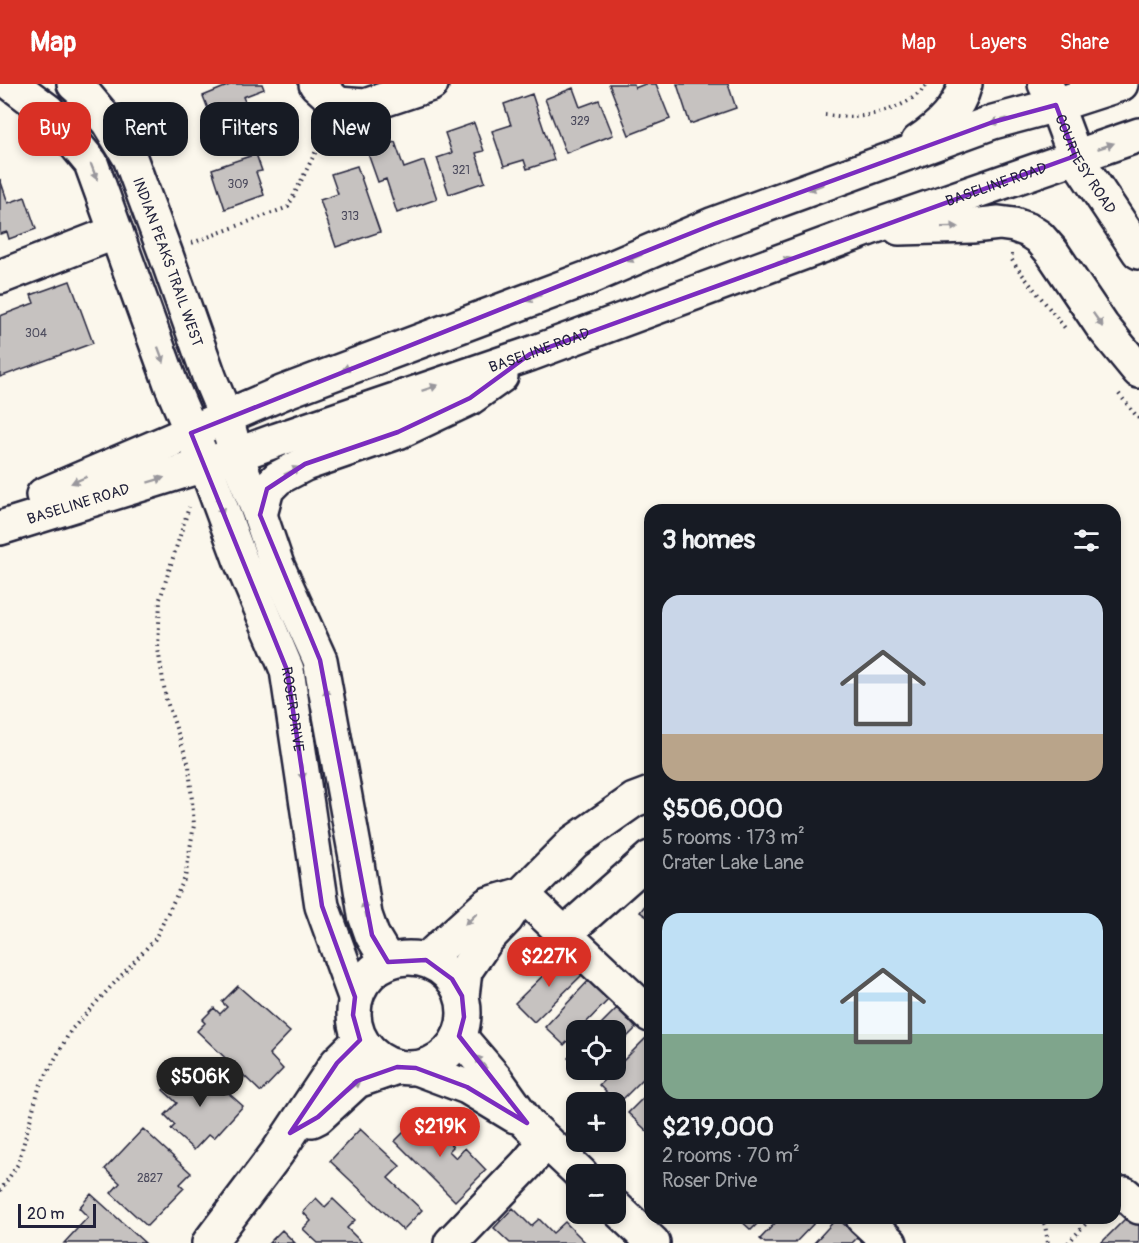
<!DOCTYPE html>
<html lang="en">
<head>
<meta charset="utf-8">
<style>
  body { margin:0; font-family:Pangolin,sans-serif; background:#242831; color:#f1f3f6; height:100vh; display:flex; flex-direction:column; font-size:22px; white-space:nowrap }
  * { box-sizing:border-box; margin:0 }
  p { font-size:20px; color:#9ea1a6 }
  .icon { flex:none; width:33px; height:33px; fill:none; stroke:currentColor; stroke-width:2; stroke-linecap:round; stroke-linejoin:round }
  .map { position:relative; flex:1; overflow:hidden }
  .drawer { position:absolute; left:644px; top:420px; width:477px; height:720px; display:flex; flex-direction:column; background:#171b24; border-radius:18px; box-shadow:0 3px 9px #0003 }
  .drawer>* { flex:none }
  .top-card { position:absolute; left:18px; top:18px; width:536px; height:54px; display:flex; gap:12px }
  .buttons { position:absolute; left:566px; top:936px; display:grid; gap:12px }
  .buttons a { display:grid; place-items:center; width:60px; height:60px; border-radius:12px; background:#171b24; box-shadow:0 3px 9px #0003; font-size:30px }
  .scale { position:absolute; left:18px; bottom:15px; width:78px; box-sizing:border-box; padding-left:6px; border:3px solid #22223b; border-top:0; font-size:16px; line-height:21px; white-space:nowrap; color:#22223b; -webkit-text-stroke:4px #fbf7ec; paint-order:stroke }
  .price { position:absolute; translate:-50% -51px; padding:0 14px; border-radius:21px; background:#d93025; color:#fff; font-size:20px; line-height:39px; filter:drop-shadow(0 2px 3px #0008) }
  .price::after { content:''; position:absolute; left:50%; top:36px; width:18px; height:14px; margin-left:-9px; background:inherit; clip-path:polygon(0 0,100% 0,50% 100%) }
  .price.current { background:#222; color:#fff }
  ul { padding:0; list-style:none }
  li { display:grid; align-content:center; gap:12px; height:318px; padding:0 18px }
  li span { display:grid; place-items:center; height:186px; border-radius:18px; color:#555 }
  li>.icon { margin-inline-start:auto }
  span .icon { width:108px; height:108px; fill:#fffc; stroke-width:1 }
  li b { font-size:26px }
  h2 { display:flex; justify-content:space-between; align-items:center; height:72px; padding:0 18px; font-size:26px }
  .chip { padding:0 21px; border-radius:18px; background:#171b24; box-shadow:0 3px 9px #0003; font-size:21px; line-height:54px }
  .chip.current { background:#d93025; color:#fff }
  header { display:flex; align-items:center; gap:36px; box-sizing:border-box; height:84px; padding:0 30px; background:#d93025; color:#fff }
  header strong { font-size:28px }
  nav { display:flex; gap:33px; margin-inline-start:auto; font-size:21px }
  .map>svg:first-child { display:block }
  .building { fill:#c6c2c0; stroke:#22223b; stroke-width:1.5 }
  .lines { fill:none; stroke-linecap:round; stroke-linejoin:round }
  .minor-casing { stroke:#22223b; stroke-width:38 }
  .major-casing { stroke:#22223b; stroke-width:38 }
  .path { stroke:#22223b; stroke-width:4; stroke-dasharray:1.5 4.5; stroke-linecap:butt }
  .minor { stroke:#fbf7ec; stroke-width:33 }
  .major { stroke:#fbf7ec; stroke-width:33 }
  .oneway { fill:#99979c }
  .marked { fill:none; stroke:#7b2cbf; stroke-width:4.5; stroke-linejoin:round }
  .labels { text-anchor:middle; stroke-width:4.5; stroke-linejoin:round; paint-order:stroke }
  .number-label { font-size:12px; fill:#4b4a5c }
  .street-label { font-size:15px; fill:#22223b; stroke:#fbf7ec }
</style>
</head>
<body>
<header>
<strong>Map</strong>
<nav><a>Map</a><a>Layers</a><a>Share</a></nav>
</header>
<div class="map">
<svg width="1139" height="1159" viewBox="0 0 1139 1159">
  <rect width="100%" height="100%" fill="#fbf7ec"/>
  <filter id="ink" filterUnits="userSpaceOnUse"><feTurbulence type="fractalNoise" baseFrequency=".0167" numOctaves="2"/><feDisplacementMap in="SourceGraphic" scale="12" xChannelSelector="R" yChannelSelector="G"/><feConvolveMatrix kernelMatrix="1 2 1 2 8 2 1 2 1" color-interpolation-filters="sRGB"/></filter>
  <g filter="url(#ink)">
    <path class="building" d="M 232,0 L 262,0 L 264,5 L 243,13 L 250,29 L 215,43 L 203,12 Z
      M 609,0 L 634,0 L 635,4 L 645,0 L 656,0 L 670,35 L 629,51 Z
      M 677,0 L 728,0 L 736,24 L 690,40 Z
      M 573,4 L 580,23 L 599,16 L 613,51 L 566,69 L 545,15 Z
      M 532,10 L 554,76 L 527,85 L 524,76 L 504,82 L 492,47 L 511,41 L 504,20 Z
      M 474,39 L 484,67 L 476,69 L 485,98 L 449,110 L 437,74 L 452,69 L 445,49 Z
      M 395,58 L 404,84 L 424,77 L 437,115 L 397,129 L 386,95 L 378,98 L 367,67 Z
      M 256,70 L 262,87 L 256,88 L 264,111 L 225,125 L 212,85 Z
      M 357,82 L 380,148 L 336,163 L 320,116 L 338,110 L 331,90 Z
      M 0,95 L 8,119 L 25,113 L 36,145 L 9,155 L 7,148 L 0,150 Z
      M 70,197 L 93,259 L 0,293 L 0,232 L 34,219 L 31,211 Z
      M 650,815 L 650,835 L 640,828 Z
      M 564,871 L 583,890 L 534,938 L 515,919 Z
      M 590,895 L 610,914 L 579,946 L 576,946 L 576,949 L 564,961 L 545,943 Z
      M 238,902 L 290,948 L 269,970 L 283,985 L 261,1008 L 197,947 L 205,939 L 202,936 L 214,924 L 220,930 L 227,923 L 222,918 Z
      M 617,924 L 636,944 L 615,965 L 615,946 L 595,946 Z
      M 648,952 L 650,953 L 650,988 L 618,1020 L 599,1001 Z
      M 576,966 L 576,982 L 568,974 Z
      M 200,984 L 243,1022 L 214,1054 L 209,1050 L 194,1066 L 171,1045 L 175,1041 L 165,1031 L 177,1019 L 163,1006 L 176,993 L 182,999 Z
      M 579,986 L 595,986 L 587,993 Z
      M 650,1007 L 650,1046 L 648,1048 L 628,1029 Z
      M 421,1031 L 453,1063 L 449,1067 L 456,1074 L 465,1064 L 486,1086 L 455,1117 L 395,1057 Z
      M 143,1045 L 191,1089 L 180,1100 L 184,1104 L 147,1142 L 111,1109 L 120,1099 L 105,1085 Z
      M 360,1045 L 400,1082 L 388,1094 L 422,1126 L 403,1146 L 330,1077 Z
      M 91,1110 L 145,1159 L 64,1159 L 88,1133 L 79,1124 Z
      M 316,1114 L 325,1123 L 333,1115 L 355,1136 L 347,1144 L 362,1159 L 318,1159 L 303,1145 L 311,1137 L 303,1128 Z
      M 513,1124 L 531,1142 L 539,1135 L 553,1149 L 565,1138 L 586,1159 L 510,1159 L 494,1144 Z
      M 1130,1130 L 1139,1138 L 1139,1159 L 1101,1159 Z
      M 738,1134 L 763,1134 L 751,1146 Z
      M 780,1134 L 819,1134 L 795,1159 L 765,1159 L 760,1155 Z
      M 837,1134 L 858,1153 L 852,1159 L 814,1159 Z
      M 282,1146 L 295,1159 L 269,1159 Z"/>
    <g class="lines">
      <defs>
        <g id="minor">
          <path id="s1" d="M 12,0 L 48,27 L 91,79 L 171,300 L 205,380 L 240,475 L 287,586 L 322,822 L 355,913"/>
          <path id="s2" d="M 74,0 L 82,7 L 108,38 L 130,74 L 165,168 L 210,295 L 226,333 L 236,371 L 260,431 L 277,481 L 320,576 L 356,773 L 365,831 L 372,851 L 388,878"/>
          <path d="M 316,0 L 338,20 L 365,22 L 431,0"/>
          <path d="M 0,193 L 116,148"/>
          <path d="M 522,810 L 650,931"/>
          <path d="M 564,850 L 650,774"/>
          <circle cx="409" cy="929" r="55"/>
          <path d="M 426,876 L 488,820 L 522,810"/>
          <path d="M 462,912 L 465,887 L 487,855 L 506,835 L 522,810 L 574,758 L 634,716 L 650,710"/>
          <path d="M 459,952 L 495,994 L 527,1039 L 581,1090"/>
          <path d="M 416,984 L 467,1003 L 515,1032"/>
          <path d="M 312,1036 L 318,1033 L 357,997 L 397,983"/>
          <path d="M 1125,1110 L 1139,1123"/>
          <path d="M 615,1123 L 653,1159"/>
          <path d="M 863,1134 L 890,1159"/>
          <path d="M 209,1159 L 277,1069 L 337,979 L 360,956"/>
          <path d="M 451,1159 L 526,1081 L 546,1057"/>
        </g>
        <g id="major">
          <path id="s3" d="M 1045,0 L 1056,21 L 1075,72 L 1139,168"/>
          <path d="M 918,58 C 940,43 958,26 965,0"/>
          <path d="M 899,144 L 972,142 L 999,139 L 1014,141 L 1028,146 L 1039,153 L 1052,168 L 1102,242 L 1139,287"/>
          <path d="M 43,411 L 284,308 L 588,194 L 714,140 L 993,38 L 1056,21 L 1121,0"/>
          <path d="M 260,431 L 267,405 L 278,394 L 305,380 L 398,348 L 470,314 L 501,292"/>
          <path id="s4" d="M 0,444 L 236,371 L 277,356 L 530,270 L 870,144 L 1139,51"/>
        </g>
      </defs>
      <use href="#minor" class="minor-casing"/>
      <use href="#major" class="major-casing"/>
      <path class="path" d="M 825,31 C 837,32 851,34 862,32 C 888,28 911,20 928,0
        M 192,159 L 288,123 L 327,45
        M 1012,170 L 1012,176 L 1018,185 L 1065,244
        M 1119,310 L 1139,335
        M 0,1107 L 18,1080 L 39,1004 L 71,946 L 155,855 L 185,794 L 194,741 L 189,681 L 166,615 L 158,565 L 160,515 L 189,423
        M 1041,1134 L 1045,1141 L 1048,1159
        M 1068,1159 L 1091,1134"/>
      <use href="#minor" class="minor"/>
      <use href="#major" class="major"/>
    </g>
    <defs><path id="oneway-solid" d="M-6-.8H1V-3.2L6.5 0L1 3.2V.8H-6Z" transform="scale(1.5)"/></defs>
    <g class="oneway">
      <use href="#oneway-solid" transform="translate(999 37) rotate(164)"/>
      <use href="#oneway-solid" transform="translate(1106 62) rotate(-19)"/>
      <use href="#oneway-solid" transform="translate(94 88) rotate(69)"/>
      <use href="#oneway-solid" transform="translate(816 103) rotate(160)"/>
      <use href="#oneway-solid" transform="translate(950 143) rotate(-1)"/>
      <use href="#oneway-solid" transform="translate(634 174) rotate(157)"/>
      <use href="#oneway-solid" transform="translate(783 177) rotate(-20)"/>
      <use href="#oneway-solid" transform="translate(533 214) rotate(159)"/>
      <use href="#oneway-solid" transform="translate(1098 236) rotate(55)"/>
      <use href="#oneway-solid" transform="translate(161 271) rotate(70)"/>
      <use href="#oneway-solid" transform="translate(350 283) rotate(159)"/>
      <use href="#oneway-solid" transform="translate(430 304) rotate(-19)"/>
      <use href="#oneway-solid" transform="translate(292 387) rotate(-26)"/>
      <use href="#oneway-solid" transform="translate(79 396) rotate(157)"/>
      <use href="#oneway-solid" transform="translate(156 396) rotate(-17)"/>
      <use href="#oneway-solid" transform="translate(220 423) rotate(69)"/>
      <use href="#oneway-solid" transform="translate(327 612) rotate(-100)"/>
      <use href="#oneway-solid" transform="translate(302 688) rotate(82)"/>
      <use href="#oneway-solid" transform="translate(365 825) rotate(-101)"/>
      <use href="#oneway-solid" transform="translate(471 835) rotate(136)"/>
      <use href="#oneway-solid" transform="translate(481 978) rotate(-130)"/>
      <use href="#oneway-solid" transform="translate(353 1002) rotate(-38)"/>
    </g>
  </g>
  <path class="marked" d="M 1056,21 L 1075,72 L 530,270 L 470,314 L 398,348 L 305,380 L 267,405 L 260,431 L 320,576 L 372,851 L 388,878 L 426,876 L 452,895 L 462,912 L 464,933 L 459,952 L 527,1039 L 467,1003 L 416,984 L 397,983 L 357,997 L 318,1033 L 290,1049 L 337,979 L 360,956 L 353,931 L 355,913 L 322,822 L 287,586 L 191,349 L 714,140 L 993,38 Z"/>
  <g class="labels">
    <g class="number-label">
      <text x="580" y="41">329</text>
      <text x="461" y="90">321</text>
      <text x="238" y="104">309</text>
      <text x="350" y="136">313</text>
      <text x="36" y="253">304</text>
      <text x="150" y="1098">2827</text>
    </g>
    <g class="street-label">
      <text dy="5" stroke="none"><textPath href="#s3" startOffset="90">COURTESY ROAD</textPath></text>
      <text dy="5" stroke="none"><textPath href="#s4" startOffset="1054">BASELINE ROAD</textPath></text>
      <text dy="5" stroke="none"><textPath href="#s2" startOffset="204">INDIAN PEAKS TRAIL WEST</textPath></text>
      <text dy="5" stroke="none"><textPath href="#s4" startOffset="568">BASELINE ROAD</textPath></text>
      <text dy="5" stroke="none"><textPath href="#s4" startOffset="82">BASELINE ROAD</textPath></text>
      <text dy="5" stroke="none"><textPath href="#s1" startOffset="696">ROSER DRIVE</textPath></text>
    </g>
  </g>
</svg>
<div class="buttons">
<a><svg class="icon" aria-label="locate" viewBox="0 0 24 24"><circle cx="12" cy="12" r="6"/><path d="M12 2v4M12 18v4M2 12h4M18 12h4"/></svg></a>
<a>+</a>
<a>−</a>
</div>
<div class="scale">20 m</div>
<b class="price" style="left:549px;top:904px">$227K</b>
<b class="price current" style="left:200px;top:1024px">$506K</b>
<b class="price" style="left:440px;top:1074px">$219K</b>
<div class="top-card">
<a class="chip current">Buy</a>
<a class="chip">Rent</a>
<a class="chip">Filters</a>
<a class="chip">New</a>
</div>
<section class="drawer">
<h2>3 homes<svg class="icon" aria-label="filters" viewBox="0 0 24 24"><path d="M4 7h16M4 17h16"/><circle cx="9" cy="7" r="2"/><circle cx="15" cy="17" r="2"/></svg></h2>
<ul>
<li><span style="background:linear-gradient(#c9d6e8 75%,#b9a48a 0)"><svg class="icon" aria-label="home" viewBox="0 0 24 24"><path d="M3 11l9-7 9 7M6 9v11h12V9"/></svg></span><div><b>$506,000</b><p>5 rooms · 173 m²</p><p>Crater Lake Lane</p></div></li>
<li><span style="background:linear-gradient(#bfe0f5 65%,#7fa58c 0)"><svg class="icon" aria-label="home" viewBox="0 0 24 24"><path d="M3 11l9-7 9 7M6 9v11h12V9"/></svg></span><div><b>$219,000</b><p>2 rooms · 70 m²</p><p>Roser Drive</p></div></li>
</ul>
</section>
</div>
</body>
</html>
